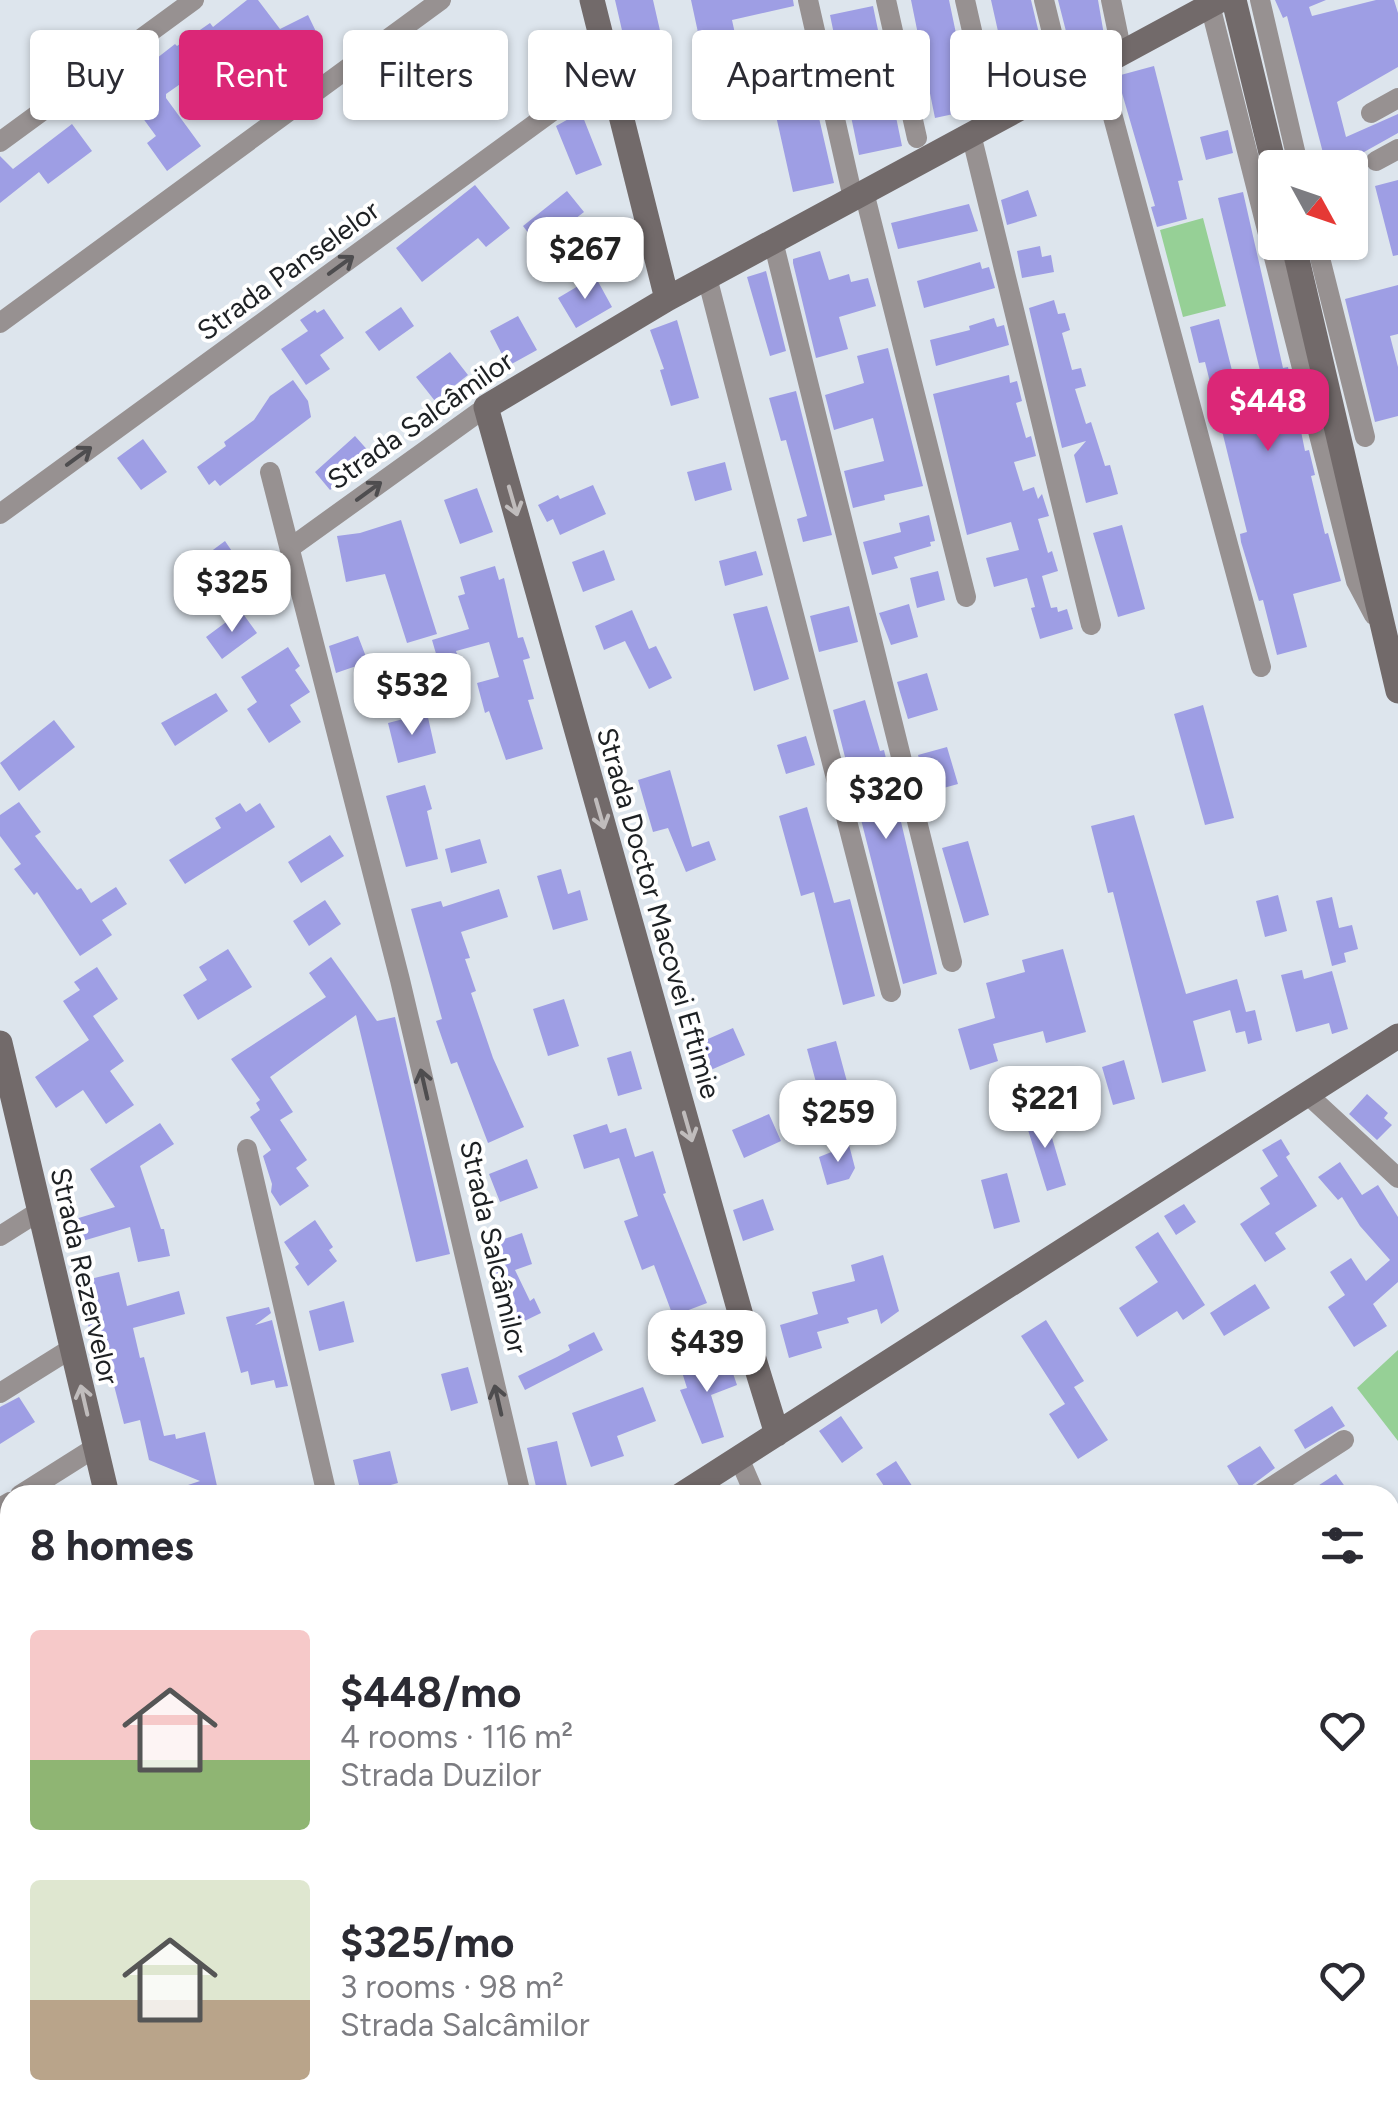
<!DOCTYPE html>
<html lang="en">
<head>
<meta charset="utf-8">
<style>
  body { margin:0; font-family:Figtree,sans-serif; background:#f7f7f7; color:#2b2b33; height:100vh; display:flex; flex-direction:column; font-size:38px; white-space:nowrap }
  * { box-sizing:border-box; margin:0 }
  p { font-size:32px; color:#7c7c81 }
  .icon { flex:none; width:55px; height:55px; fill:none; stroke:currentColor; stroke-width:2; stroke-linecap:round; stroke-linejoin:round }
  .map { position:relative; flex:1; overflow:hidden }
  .side { position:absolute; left:0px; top:1485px; width:1400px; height:640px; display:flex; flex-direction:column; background:#fff; border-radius:30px 30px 0 0; box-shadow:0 2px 8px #0004 }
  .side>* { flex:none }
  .banner { position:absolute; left:30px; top:30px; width:1340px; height:90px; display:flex; gap:20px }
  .needle { width:65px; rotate:130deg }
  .controls { position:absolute; left:1258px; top:150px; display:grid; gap:20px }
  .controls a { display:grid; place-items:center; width:110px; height:110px; border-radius:10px; background:#fff; box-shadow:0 2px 8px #0004; font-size:50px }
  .price { position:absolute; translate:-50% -85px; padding:0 22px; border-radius:20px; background:#fff; color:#222; font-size:32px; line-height:65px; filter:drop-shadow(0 2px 5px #0008) }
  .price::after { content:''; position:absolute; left:50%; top:60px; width:30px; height:22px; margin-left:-15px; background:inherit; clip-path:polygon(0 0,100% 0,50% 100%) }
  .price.current { background:#db2777; color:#fff }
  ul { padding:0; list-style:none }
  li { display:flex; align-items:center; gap:30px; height:250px; padding:0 30px }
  li span { display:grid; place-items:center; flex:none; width:280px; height:200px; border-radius:10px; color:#555 }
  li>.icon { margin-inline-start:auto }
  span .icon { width:120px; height:120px; fill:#fffc; stroke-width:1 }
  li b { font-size:42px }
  h2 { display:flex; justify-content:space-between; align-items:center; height:120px; padding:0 30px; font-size:42px }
  .tag { padding:0 35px; border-radius:10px; background:#fff; box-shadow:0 2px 8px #0004; font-size:35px; line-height:90px }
  .tag.current { background:#db2777; color:#fff }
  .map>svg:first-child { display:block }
  .green { fill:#96d096 }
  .building { fill:#9e9ee4 }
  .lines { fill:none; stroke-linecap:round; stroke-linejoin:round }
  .street { stroke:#979191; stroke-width:20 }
  .secondary { stroke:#726a6a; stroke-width:25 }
  .oneway { stroke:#4e4d4f }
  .oneway2 { stroke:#c0bcbc }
  .labels { text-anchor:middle; stroke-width:8; stroke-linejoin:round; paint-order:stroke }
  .street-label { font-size:28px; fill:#1d2023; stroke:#fff }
</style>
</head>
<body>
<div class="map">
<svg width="1398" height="2125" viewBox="0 0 1398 2125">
  <rect width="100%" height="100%" fill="#dde5ed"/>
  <path class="green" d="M 1203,218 L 1226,306 L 1183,317 L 1160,230 Z
    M 1398,1350 L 1398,1441 L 1357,1388 Z
    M 10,1932 L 10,2115 L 423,2115 L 427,2125 L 0,2125 L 0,1939 Z"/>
  <path class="building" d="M 247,0 L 258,0 L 280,29 L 308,15 L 322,44 L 284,63 L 287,70 L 258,79 L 262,92 L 239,99 L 223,48 L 193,69 L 196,73 L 166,94 L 166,98 L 201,146 L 167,171 L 147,143 L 156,136 L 120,87 L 175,44 L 177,46 L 210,23 L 213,27 Z
    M 615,0 L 653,0 L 672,83 L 636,91 Z
    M 691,0 L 793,0 L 794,6 L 732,20 L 737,43 L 702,51 Z
    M 911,0 L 949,0 L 972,110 L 935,118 Z
    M 991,0 L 1031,0 L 1047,67 L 1008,76 Z
    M 1058,0 L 1098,0 L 1104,35 L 1069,43 Z
    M 1275,0 L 1326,0 L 1309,7 L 1312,16 L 1376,0 L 1394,0 L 1398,13 L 1398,67 L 1337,102 L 1346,137 L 1398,114 L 1398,133 L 1348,161 L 1351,168 L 1327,168 L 1287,16 L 1283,18 Z
    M 873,6 L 902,146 L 859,155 L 830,15 Z
    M 802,44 L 834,183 L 793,192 L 762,53 Z
    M 1154,66 L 1183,180 L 1178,181 L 1187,219 L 1157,227 L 1151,207 L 1155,206 L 1117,76 Z
    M 581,112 L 602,165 L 576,175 L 556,126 Z
    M 72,124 L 92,151 L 48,184 L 39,172 L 0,203 L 0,156 L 13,169 Z
    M 1228,130 L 1233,153 L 1206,160 L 1200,137 Z
    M 1398,180 L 1398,255 L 1393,256 L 1375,186 Z
    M 475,185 L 510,228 L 486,247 L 478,238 L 422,282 L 396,248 Z
    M 1028,190 L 1037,216 L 1007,225 L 1001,200 Z
    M 567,191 L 584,212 L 539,247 L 523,226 Z
    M 1243,192 L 1283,368 L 1288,367 L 1305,451 L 1309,450 L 1315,475 L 1311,476 L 1325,534 L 1328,533 L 1341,581 L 1293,594 L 1307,647 L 1277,655 L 1263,600 L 1259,601 L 1241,542 L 1240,534 L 1247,532 L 1205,362 L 1199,363 L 1190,327 L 1219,319 L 1247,430 L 1273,424 L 1218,198 Z
    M 969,204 L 978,231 L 898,249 L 891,223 Z
    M 1040,246 L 1042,257 L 1051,255 L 1054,272 L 1022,278 L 1017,251 Z
    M 820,251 L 829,280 L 849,274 L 851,282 L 868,278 L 876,306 L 839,317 L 848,349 L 816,358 L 793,263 L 793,259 Z
    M 980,262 L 982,269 L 989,267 L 995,288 L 924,308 L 917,281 Z
    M 766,271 L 786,351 L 770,356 L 747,277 Z
    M 595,276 L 612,307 L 576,328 L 558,298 Z
    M 1398,285 L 1398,334 L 1390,336 L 1398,367 L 1398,416 L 1375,422 L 1345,299 Z
    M 1054,300 L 1058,314 L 1065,313 L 1070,330 L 1062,333 L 1072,370 L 1081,368 L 1086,386 L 1075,389 L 1086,424 L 1091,422 L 1105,466 L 1110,465 L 1118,494 L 1086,503 L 1074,455 L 1086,441 L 1062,448 L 1029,308 Z
    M 401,307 L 414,326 L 379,351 L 365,332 Z
    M 324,309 L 344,338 L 320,355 L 330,369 L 306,385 L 281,349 L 308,331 L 300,320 L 315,310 L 317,313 Z
    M 518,316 L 537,350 L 508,366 L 490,331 Z
    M 994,318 L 997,327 L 1004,325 L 1009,345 L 936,366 L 930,340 L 970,330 L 969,326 Z
    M 677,320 L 699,398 L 671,406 L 660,370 L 664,369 L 650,330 Z
    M 888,348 L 923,486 L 884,495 L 885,500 L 853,508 L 844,471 L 884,461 L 873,418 L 834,430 L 825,395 L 864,383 L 857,356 Z
    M 450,352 L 468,375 L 435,401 L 416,377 Z
    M 1009,375 L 1010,383 L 1017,381 L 1022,401 L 1016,403 L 1026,438 L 1031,436 L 1036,456 L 1014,462 L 1023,491 L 1034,487 L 1038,499 L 1042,494 L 1049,516 L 1038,519 L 1048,553 L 1052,551 L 1058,571 L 1042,576 L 1051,608 L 1057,607 L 1058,612 L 1067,609 L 1073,629 L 1040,639 L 1031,608 L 1035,607 L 1027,578 L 994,587 L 986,558 L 1019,550 L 1011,522 L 967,535 L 933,394 Z
    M 293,380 L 308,401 L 311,417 L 220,486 L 215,480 L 209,485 L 197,467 L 226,446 L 224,442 L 254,420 L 270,396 Z
    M 796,391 L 832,535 L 803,542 L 797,519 L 807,516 L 786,440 L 781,441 L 769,398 Z
    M 355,436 L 371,454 L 330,490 L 315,472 Z
    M 143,439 L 167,472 L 141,490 L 117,458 Z
    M 725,462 L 732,490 L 695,501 L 687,472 Z
    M 593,485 L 606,514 L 560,535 L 553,519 L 547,522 L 538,505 L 558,495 L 560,499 Z
    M 477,488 L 493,532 L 460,544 L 444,500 Z
    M 929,515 L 935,541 L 930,542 L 931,546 L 894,557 L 898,568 L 872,575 L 863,542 L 901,532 L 899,523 Z
    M 401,520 L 437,634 L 407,643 L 385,574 L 346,582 L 337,536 L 360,533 Z
    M 1122,525 L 1145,609 L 1118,617 L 1093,533 Z
    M 225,541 L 242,566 L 203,594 L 186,570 Z
    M 604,550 L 615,580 L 583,592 L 572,562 Z
    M 756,551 L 763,575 L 725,586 L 719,561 Z
    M 495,566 L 499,580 L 504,578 L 518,638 L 523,637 L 530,658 L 523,660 L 534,699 L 528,700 L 543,749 L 506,760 L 489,711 L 485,713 L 477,683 L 499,677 L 489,642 L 456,651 L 463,675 L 444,681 L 432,640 L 469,629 L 458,596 L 465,594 L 460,577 Z
    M 938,571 L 945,600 L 917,608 L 910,578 Z
    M 909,604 L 918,637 L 891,645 L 879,613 Z
    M 767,606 L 789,679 L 754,691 L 733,614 Z
    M 849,606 L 858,642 L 819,652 L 810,616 Z
    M 632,610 L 649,649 L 656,646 L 672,678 L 649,689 L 625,641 L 604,650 L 595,626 Z
    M 241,611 L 257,633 L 222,659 L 206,637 Z
    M 358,636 L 368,662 L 336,673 L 329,646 Z
    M 288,647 L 300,666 L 295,670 L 310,692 L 290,705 L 301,722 L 269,743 L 247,709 L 257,702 L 241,677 Z
    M 927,673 L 938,710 L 908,719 L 897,682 Z
    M 216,693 L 228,711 L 175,746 L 161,723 Z
    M 865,700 L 880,751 L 884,750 L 937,974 L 903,984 L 833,710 Z
    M 1203,705 L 1234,818 L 1205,825 L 1174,714 Z
    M 427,713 L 436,753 L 398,763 L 388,723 Z
    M 54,720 L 75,747 L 19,791 L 0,763 Z
    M 806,736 L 815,765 L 786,774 L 777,745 Z
    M 947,747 L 958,784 L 929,792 L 918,755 Z
    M 670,770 L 692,847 L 709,841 L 716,860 L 686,872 L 668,828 L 653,832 L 638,780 Z
    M 425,785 L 432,809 L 427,811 L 438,859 L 406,867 L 386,796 Z
    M 19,802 L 41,832 L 35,836 L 77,890 L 81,888 L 91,903 L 116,887 L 127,904 L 102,920 L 112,935 L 80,956 L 37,892 L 34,895 L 14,869 L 21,864 L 0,836 L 0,815 Z
    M 240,803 L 246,812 L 260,803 L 275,827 L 185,884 L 169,860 L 221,828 L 215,818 Z
    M 807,807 L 834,903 L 850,899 L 875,996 L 843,1005 L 814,892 L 801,896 L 779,816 Z
    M 1134,815 L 1186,994 L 1237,979 L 1246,1012 L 1255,1010 L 1262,1040 L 1248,1044 L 1245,1031 L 1236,1033 L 1230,1010 L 1193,1021 L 1206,1071 L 1162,1083 L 1113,892 L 1108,893 L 1091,826 Z
    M 330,835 L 344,856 L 301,883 L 288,862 Z
    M 480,839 L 487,863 L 451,873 L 445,849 Z
    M 968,841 L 989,915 L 964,923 L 942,848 Z
    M 561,869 L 568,894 L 580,890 L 588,920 L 553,930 L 537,876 Z
    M 499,889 L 508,917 L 461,932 L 470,958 L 465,959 L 476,991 L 471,993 L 493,1058 L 524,1127 L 488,1143 L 457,1062 L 451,1064 L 436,1021 L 442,1019 L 411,909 L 441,901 L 443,907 Z
    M 1278,895 L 1287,931 L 1265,937 L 1256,901 Z
    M 1332,897 L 1339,928 L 1352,925 L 1358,949 L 1344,953 L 1346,962 L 1332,966 L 1316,901 Z
    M 325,900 L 341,924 L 309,946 L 293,921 Z
    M 228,949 L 252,987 L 198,1020 L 183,995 L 207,980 L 199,967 Z
    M 1063,949 L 1086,1032 L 1046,1043 L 1043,1031 L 993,1044 L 998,1061 L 970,1070 L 958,1029 L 995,1018 L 986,983 L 1025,972 L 1022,960 Z
    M 331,957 L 377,1021 L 395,1017 L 450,1254 L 416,1262 L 356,1015 L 270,1077 L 293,1112 L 280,1120 L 307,1160 L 296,1168 L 309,1186 L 280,1206 L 271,1192 L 272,1184 L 263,1156 L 271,1150 L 250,1117 L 260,1110 L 256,1103 L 260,1100 L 231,1059 L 326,997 L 309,973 Z
    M 97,967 L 118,999 L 93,1016 L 124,1061 L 110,1071 L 134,1105 L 106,1124 L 83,1090 L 56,1108 L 35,1077 L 89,1040 L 63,1001 L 80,990 L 74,982 Z
    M 1302,970 L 1304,979 L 1332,971 L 1348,1029 L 1332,1034 L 1329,1023 L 1296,1032 L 1281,975 Z
    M 564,999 L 579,1046 L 548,1056 L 533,1009 Z
    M 733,1028 L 745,1055 L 697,1076 L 685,1049 Z
    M 836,1041 L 849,1089 L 820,1097 L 807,1049 Z
    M 631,1051 L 642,1089 L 618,1096 L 607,1058 Z
    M 1124,1060 L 1135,1099 L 1113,1105 L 1102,1067 Z
    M 1367,1094 L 1388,1113 L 1384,1118 L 1392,1125 L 1377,1140 L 1349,1114 Z
    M 1044,1111 L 1066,1185 L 1047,1191 L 1024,1117 Z
    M 769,1114 L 781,1141 L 744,1158 L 732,1130 Z
    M 160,1123 L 174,1144 L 140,1166 L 161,1229 L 164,1229 L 170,1256 L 138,1262 L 130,1227 L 69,1245 L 62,1223 L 115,1207 L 90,1169 Z
    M 607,1124 L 610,1133 L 626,1128 L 635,1157 L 653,1151 L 666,1193 L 663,1194 L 707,1303 L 673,1316 L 654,1265 L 642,1270 L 624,1221 L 638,1216 L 619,1158 L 584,1169 L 573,1135 Z
    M 1281,1139 L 1290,1154 L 1286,1157 L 1317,1206 L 1275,1233 L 1286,1249 L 1265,1262 L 1240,1224 L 1270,1204 L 1260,1188 L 1278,1176 L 1262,1150 Z
    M 849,1145 L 855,1168 L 849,1179 L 827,1185 L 819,1157 Z
    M 527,1159 L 538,1188 L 500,1202 L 489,1174 Z
    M 1340,1162 L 1362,1195 L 1378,1185 L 1398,1217 L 1398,1282 L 1373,1304 L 1387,1326 L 1354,1347 L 1328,1307 L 1345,1295 L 1330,1272 L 1351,1258 L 1366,1281 L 1390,1260 L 1360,1226 L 1342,1197 L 1338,1200 L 1318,1177 Z
    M 1007,1173 L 1020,1222 L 994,1229 L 981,1180 Z
    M 763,1199 L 774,1230 L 743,1241 L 733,1210 Z
    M 1184,1204 L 1196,1222 L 1176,1235 L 1164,1216 Z
    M 315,1220 L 333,1247 L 329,1250 L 337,1261 L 308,1286 L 295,1267 L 299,1264 L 284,1242 Z
    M 1158,1232 L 1205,1305 L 1183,1320 L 1177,1311 L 1137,1337 L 1119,1308 L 1158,1282 L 1135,1247 Z
    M 522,1233 L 532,1264 L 515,1270 L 530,1301 L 534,1298 L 541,1313 L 508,1329 L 492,1298 L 497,1295 L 483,1246 Z
    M 883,1255 L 899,1311 L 881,1324 L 877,1309 L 847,1318 L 849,1323 L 817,1332 L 822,1348 L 789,1358 L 780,1325 L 818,1314 L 812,1292 L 855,1281 L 851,1265 Z
    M 119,1272 L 127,1306 L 179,1291 L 185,1314 L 133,1328 L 140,1358 L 144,1357 L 164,1436 L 175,1434 L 176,1439 L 205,1432 L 219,1495 L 168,1495 L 167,1492 L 200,1481 L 149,1460 L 140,1420 L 124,1424 L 103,1343 L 93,1345 L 78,1282 Z
    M 1255,1284 L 1270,1308 L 1224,1336 L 1210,1313 Z
    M 344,1301 L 354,1342 L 319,1351 L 309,1311 Z
    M 269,1307 L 271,1313 L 255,1325 L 272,1320 L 288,1386 L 276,1388 L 274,1380 L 251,1385 L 248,1371 L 241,1373 L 226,1317 Z
    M 1046,1320 L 1084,1381 L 1074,1387 L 1108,1440 L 1078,1459 L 1049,1414 L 1065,1404 L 1021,1336 Z
    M 594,1332 L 603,1350 L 525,1390 L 518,1376 L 557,1357 L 570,1350 L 568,1345 Z
    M 727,1356 L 737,1385 L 711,1395 L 724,1437 L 702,1444 L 680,1390 L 687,1388 L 681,1369 Z
    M 468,1367 L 478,1403 L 451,1411 L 441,1374 Z
    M 643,1387 L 656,1421 L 617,1436 L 624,1456 L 591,1467 L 572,1413 Z
    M 19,1397 L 35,1422 L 0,1444 L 0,1407 Z
    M 1332,1406 L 1345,1426 L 1305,1449 L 1294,1430 Z
    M 841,1416 L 863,1448 L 842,1463 L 819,1431 Z
    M 557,1441 L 569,1495 L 538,1495 L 527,1448 Z
    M 1260,1446 L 1275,1468 L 1243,1492 L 1227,1466 Z
    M 390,1451 L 398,1483 L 361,1493 L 353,1460 Z
    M 896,1461 L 918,1495 L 890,1495 L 876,1474 Z
    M 1336,1474 L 1351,1495 L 1304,1495 Z"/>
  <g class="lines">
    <path class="street" d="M 808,0 L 853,198
      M 886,0 L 917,138
      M 965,0 L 993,123
      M 1044,0 L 1059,61
      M 1111,0 L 1122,53
      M 1260,0 L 1299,168
      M 1210,5 L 1356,581 L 1374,615
      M 1099,65 L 1261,667
      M 1371,113 L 1398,98
      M 971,134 L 1091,625
      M 0,142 L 194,0
      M 1376,161 L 1398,149
      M 864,192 L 966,597
      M 773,241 L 952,962
      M 1316,242 L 1365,437
      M 707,277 L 891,992
      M 0,323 L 441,0
      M 270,472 L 400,980 L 521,1495
      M 0,514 L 609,70
      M 290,548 L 486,407
      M 1307,1094 L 1398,1178
      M 247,1149 L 327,1495
      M 0,1236 L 38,1212
      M 0,1393 L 72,1348
      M 739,1458 L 755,1495
      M 20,1495 L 96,1447
      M 1259,1495 L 1344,1440
      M 0,1508 L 10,1502
      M 0,1593 L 10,1587
      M 0,1684 L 10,1678
      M 1390,1768 L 1398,1763
      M 1390,1907 L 1398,1902
      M 1390,2073 L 1398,2068
      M 435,2115 L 438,2125
      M 616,2115 L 677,2125
      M 1016,2115 L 1020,2125
      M 1046,2125 L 1061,2115
      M 1309,2125 L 1325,2115"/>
    <path class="secondary" d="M 592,0 L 667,299
      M 1234,0 L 1275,169
      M 1293,242 L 1398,691
      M 0,1043 L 107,1495
      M 777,1434 L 745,1330 L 486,407 L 667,299 L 1220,0
      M 681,1495 L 1398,1036
      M 0,1932 L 10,1925"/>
  </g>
  <defs><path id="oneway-shaft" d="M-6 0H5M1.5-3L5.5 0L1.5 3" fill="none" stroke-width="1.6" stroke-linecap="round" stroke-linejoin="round" transform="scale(2.5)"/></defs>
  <g class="oneway">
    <use href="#oneway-shaft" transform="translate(341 265) rotate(-36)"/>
    <use href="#oneway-shaft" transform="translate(79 456) rotate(-36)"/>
    <use href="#oneway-shaft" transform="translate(369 491) rotate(-36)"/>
    <use href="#oneway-shaft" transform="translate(424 1084) rotate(-103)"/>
    <use href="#oneway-shaft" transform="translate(498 1400) rotate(-103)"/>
  </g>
  <g class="oneway2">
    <use href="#oneway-shaft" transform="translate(513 501) rotate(74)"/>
    <use href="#oneway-shaft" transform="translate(600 814) rotate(74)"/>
    <use href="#oneway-shaft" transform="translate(688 1127) rotate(74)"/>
    <use href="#oneway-shaft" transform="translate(84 1400) rotate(-103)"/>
  </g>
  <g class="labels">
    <g class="street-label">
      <text transform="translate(288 270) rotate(-36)" y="10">Strada Panselelor</text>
      <text transform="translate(420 420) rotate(-35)" y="10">Strada Salcâmilor</text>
      <text transform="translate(659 913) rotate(74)" y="10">Strada Doctor Macovei Eftimie</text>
      <text transform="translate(494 1247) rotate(77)" y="10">Strada Salcâmilor</text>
      <text transform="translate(85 1276) rotate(77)" y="10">Strada Rezervelor</text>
    </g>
  </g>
</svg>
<div class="controls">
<a><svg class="needle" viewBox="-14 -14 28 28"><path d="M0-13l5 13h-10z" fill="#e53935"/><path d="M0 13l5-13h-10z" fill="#7c7c81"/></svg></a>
</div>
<b class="price" style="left:585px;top:302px">$267</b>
<b class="price current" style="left:1268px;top:454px">$448</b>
<b class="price" style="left:232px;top:635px">$325</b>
<b class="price" style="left:412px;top:738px">$532</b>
<b class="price" style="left:886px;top:842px">$320</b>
<b class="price" style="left:1045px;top:1151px">$221</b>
<b class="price" style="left:838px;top:1165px">$259</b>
<b class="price" style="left:707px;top:1395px">$439</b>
<div class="banner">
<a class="tag">Buy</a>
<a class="tag current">Rent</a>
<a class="tag">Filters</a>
<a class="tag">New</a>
<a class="tag">Apartment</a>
<a class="tag">House</a>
</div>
<section class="side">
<h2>8 homes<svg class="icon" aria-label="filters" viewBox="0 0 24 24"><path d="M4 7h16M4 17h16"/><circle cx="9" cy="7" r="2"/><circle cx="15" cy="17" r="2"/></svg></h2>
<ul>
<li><span style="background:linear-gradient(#f6c9c9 65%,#8fb573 0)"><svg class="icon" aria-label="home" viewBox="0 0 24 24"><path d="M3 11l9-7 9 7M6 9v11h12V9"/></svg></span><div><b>$448/mo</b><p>4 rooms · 116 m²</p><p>Strada Duzilor</p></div><svg class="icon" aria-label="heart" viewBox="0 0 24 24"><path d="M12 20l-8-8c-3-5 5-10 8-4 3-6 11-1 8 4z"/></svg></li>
<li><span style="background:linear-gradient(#dfe7d0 60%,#b9a48a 0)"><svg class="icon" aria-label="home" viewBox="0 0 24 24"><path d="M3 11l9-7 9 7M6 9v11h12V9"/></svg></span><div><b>$325/mo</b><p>3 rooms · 98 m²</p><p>Strada Salcâmilor</p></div><svg class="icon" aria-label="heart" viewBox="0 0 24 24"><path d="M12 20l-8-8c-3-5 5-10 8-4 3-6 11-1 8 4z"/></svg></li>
</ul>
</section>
</div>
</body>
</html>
